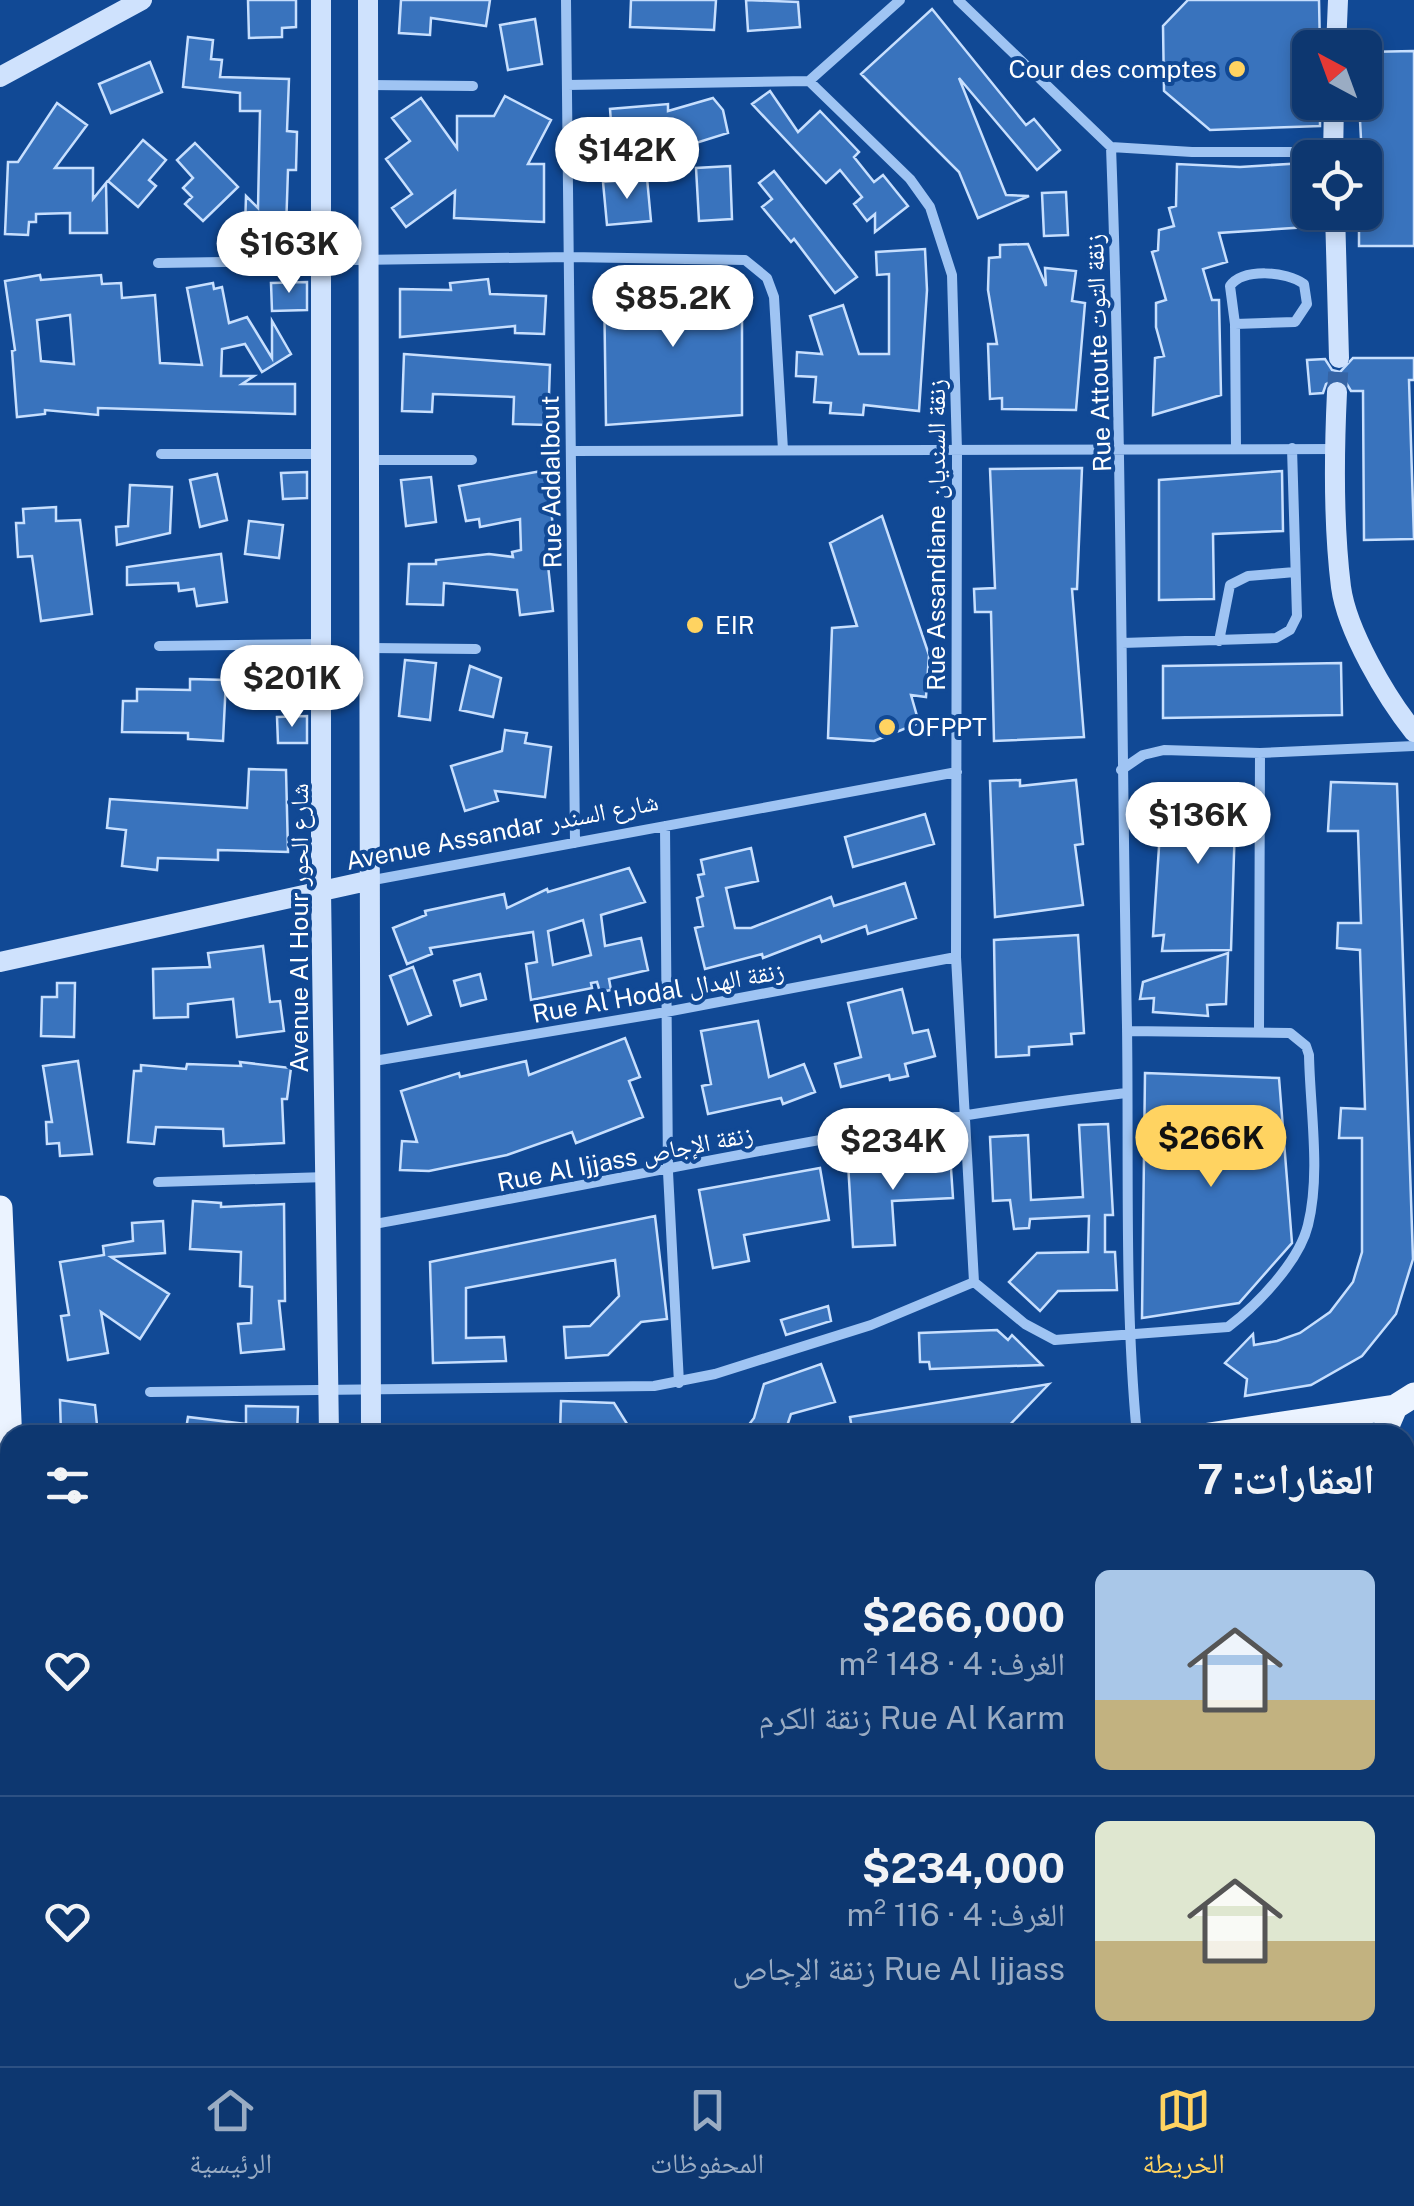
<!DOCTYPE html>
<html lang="ar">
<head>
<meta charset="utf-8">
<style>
  body { margin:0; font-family:"Public Sans","Noto Naskh Arabic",sans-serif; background:#163f75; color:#f1f3f6; direction:rtl; height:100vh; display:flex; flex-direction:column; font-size:38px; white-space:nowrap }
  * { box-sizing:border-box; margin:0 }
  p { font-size:32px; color:#9aacc3 }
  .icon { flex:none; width:55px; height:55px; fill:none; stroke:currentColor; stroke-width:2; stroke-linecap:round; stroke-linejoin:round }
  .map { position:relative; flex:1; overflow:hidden; direction:ltr }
  .details { position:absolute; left:0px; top:1425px; width:1415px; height:642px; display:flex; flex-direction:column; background:#0d3770; border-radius:30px 30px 0 0; box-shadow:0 5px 15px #0003,0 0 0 2px #2d5183; direction:rtl }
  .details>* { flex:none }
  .needle { width:65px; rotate:319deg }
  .buttons { position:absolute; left:1292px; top:30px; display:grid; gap:20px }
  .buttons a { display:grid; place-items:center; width:90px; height:90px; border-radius:15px; background:#0d3770; box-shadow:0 5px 15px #0003,0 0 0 2px #2d5183; font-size:50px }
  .price { position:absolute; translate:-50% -85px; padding:0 22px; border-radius:35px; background:#fff; color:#222; font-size:32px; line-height:65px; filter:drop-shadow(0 2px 5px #0008) }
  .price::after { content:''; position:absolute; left:50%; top:60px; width:30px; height:22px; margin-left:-15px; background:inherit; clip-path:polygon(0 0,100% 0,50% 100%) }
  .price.selected { background:#ffd361; color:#111 }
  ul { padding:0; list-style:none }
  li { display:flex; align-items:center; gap:30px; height:250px; padding:0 40px }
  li+li { border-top:2px solid #2d5183 }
  li span { display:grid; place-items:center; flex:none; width:280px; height:200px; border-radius:15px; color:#555 }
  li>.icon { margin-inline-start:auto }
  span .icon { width:120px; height:120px; fill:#fffc; stroke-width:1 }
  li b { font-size:42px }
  h2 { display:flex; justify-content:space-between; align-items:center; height:120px; padding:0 40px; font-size:42px }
  .tab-bar { display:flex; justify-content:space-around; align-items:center; height:140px; border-top:2px solid #2d5183; background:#0d3770; font-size:28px; color:#9aacc3 }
  .tab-bar a { display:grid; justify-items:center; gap:5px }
  .tab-bar .selected { color:#ffd361 }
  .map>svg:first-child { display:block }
  .green { fill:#2263b4 }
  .building { fill:#3973bd; stroke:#c7dffe; stroke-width:2.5; fill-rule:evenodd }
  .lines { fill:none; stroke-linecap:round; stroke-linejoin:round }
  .secondary-tunnel { stroke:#3564a5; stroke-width:20; stroke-dasharray:20 10; stroke-linecap:butt }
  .street { stroke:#9fc4f3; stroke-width:10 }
  .secondary { stroke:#cfe2fd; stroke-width:20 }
  .primary { stroke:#ebf3ff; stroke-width:25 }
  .poi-dot { fill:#ffd361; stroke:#114995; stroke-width:4 }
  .labels { text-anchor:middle; stroke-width:8; stroke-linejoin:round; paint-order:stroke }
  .poi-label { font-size:25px; fill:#fff; stroke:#114995; text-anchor:start }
  .street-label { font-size:25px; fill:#fff; stroke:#114995 }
</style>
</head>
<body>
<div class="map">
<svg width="1414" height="2066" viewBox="0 0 1414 2066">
  <rect width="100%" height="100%" fill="#114995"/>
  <path class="green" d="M 0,1640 L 10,1650 L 10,1756 L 0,1766 Z
    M 1414,1802 L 1414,2066 L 1214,2066 L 1216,2058 L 1405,2058 L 1405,1812 Z
    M 10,1855 L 10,2058 L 19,2058 L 20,2066 L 0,2066 L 0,1856 Z"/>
  <path class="building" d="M 248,0 L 296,0 L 296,27 L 282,28 L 282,37 L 249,38 Z
    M 401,0 L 490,0 L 486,26 L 431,18 L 430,35 L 399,33 Z
    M 631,0 L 716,0 L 714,30 L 630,27 Z
    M 746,0 L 798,2 L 800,27 L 748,31 Z
    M 1188,0 L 1319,0 L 1320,48 L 1310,48 L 1310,102 L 1320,102 L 1320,126 L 1210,130 L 1164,91 L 1163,26 Z
    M 932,9 L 1026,125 L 1034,119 L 1060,150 L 1037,170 L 959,78 L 1006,195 L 1029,196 L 978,218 L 959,172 L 861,74 Z
    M 535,19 L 542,64 L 508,70 L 500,25 Z
    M 188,37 L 213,40 L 211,59 L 222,60 L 220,77 L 289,79 L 287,131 L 297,132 L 296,170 L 288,170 L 286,230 L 245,229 L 246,196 L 258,208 L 260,111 L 240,111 L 240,93 L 183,87 Z
    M 1414,51 L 1414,246 L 1359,246 L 1359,212 L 1365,212 L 1359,102 L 1365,102 L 1365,52 Z
    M 150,62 L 162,92 L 111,113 L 99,84 Z
    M 770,91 L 798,132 L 820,111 L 859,152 L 854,157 L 874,182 L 883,175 L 908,206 L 875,232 L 875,214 L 867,221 L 854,204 L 862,197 L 840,170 L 826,183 L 752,104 Z
    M 505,96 L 551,120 L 528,164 L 544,164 L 544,222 L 454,218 L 455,191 L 406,227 L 392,208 L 412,194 L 386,159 L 410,141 L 392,118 L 421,98 L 457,148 L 457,116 L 494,116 Z
    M 713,98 L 723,110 L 728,133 L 699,142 L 613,149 L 610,109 L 668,104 L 668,111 Z
    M 57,103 L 87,125 L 55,168 L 93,168 L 93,199 L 106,183 L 107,233 L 70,233 L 70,213 L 36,214 L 36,222 L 29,222 L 28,235 L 5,234 L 8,162 L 18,162 Z
    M 143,140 L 166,160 L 149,180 L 156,186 L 138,207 L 108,181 Z
    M 195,143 L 238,187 L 203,221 L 185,204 L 192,197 L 183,188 L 193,178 L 177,160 Z
    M 1304,163 L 1308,227 L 1219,233 L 1227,262 L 1203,269 L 1212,300 L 1219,300 L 1221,395 L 1153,415 L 1155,358 L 1164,356 L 1156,327 L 1156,303 L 1166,300 L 1152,252 L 1158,250 L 1159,230 L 1174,226 L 1169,208 L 1176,206 L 1177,164 L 1240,167 Z
    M 730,166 L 732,219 L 699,221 L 696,168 Z
    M 774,171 L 857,277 L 835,293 L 794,239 L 791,242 L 762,207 L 772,199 L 759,183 Z
    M 647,178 L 651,221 L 607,225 L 603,182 Z
    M 1066,192 L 1068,235 L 1044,236 L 1042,193 Z
    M 1028,244 L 1046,286 L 1045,268 L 1076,271 L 1072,301 L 1085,303 L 1076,410 L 1002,409 L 1002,398 L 990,399 L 988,344 L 997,344 L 988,290 L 989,258 L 1000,257 L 1000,245 Z
    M 925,249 L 927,290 L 919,411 L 864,405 L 863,415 L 830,413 L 831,403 L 814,402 L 816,377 L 796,376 L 797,352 L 822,354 L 810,316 L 843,305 L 859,354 L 889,354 L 889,274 L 877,275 L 876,252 Z
    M 40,275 L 41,280 L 101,275 L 102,284 L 121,283 L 122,298 L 155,295 L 160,363 L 202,365 L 187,288 L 213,283 L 214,289 L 222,287 L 229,323 L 247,317 L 272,358 L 272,321 L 291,354 L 262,372 L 245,344 L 222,349 L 221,376 L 254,376 L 242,384 L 295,384 L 295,414 L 98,408 L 98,415 L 45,410 L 45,414 L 17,417 L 12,351 L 15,350 L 5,281 ZM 70,315 L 74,364 L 41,361 L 37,320 Z
    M 742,278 L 742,415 L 606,425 L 604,283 Z
    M 488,279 L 490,294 L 546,296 L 544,334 L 515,333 L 515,326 L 400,337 L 400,289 L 451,290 L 450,283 Z
    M 307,282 L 307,310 L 272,311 L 271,283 Z
    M 404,354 L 550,365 L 548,425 L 513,424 L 514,397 L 433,394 L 432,412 L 402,411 Z
    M 1353,358 L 1414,358 L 1414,380 L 1409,380 L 1414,539 L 1364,540 L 1363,391 L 1351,391 L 1345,381 L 1337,378 L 1326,384 L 1323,393 L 1310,394 L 1307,360 L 1325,359 L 1332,370 L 1340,372 Z
    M 1082,468 L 1077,589 L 1072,589 L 1084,737 L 994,741 L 991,612 L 975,612 L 974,589 L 995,588 L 990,469 Z
    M 547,470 L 555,547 L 546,547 L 553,611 L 520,615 L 517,590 L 444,583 L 443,605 L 407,604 L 409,564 L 436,564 L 436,560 L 489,554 L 513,557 L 512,552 L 521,550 L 520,519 L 480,527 L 479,519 L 466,521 L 459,486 Z
    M 1282,471 L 1283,531 L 1213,534 L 1214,599 L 1159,600 L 1159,480 Z
    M 307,472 L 307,498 L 283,499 L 281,473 Z
    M 217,474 L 227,520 L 200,527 L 190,480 Z
    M 431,477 L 436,522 L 406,526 L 401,480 Z
    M 130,485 L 172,487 L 170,533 L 117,545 L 116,527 L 128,526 Z
    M 56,507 L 56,521 L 80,520 L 92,614 L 41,621 L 32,556 L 18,557 L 16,523 L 24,523 L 23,509 Z
    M 882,516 L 929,655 L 926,697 L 911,695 L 919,723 L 874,741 L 828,738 L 832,628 L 857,626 L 830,543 Z
    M 249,521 L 283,525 L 279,558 L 245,554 Z
    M 221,554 L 227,602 L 197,606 L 194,589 L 179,591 L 178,583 L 127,585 L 127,567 Z
    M 405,660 L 436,663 L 430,720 L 399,716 Z
    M 1341,663 L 1342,715 L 1163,718 L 1163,666 Z
    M 470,666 L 501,678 L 493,717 L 460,710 Z
    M 190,679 L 226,680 L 223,741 L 188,739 L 188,733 L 122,732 L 123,701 L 137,701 L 137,689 L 190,690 Z
    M 307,716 L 307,743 L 278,743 L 277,717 Z
    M 505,730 L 527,733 L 525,743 L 551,747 L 545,797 L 495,791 L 498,801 L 465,811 L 451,766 L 502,751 Z
    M 249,769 L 286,770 L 288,852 L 218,850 L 218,860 L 158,858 L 157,870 L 122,866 L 126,830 L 107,828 L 110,799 L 247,808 Z
    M 1020,780 L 1020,786 L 1076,780 L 1083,844 L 1075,845 L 1083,905 L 995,917 L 990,781 Z
    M 1331,782 L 1397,784 L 1413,1259 L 1396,1314 L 1362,1356 L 1311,1385 L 1245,1396 L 1247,1379 L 1225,1363 L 1253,1334 L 1254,1345 L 1277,1341 L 1300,1333 L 1330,1312 L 1353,1282 L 1362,1252 L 1362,1138 L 1339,1138 L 1341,1108 L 1365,1109 L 1360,950 L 1337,948 L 1338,923 L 1361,923 L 1358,831 L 1328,831 Z
    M 1163,788 L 1251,788 L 1251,820 L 1235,823 L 1231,950 L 1162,951 L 1164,935 L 1153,936 Z
    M 925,814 L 934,844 L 853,867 L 845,837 Z
    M 751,848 L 758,881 L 726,888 L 735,928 L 751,928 L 831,897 L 834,906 L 905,883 L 916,918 L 868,934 L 866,926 L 822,942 L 820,936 L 763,958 L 762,954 L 705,969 L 695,928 L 703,926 L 697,898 L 703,896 L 698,875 L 704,874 L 701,860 Z
    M 629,868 L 645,902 L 601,915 L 605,946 L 641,938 L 648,970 L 609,979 L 611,990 L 600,992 L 597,982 L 591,983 L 592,988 L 531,1000 L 526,964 L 537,962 L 533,932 L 430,948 L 432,954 L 407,964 L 393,928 L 426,915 L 425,911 L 504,894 L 507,908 L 547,889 L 548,892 ZM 583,920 L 591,955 L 553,965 L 548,931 Z
    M 1078,935 L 1084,1033 L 1071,1034 L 1072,1044 L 1029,1047 L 1029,1055 L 996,1057 L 994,940 Z
    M 263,946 L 270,1002 L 280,1001 L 284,1031 L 237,1037 L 233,999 L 188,1004 L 188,1017 L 154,1018 L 153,969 L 210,967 L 208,953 Z
    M 1228,953 L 1226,1004 L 1207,1005 L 1208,1016 L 1153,1012 L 1154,998 L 1140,999 L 1143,982 Z
    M 413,967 L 431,1015 L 408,1024 L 390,976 Z
    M 480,974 L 486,999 L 461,1006 L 454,981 Z
    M 57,983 L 75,983 L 74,1037 L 41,1036 L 42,997 L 57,997 Z
    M 902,989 L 913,1033 L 928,1030 L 935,1056 L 905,1064 L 908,1076 L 890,1080 L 889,1075 L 841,1087 L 835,1064 L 861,1057 L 848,1003 Z
    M 758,1021 L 769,1077 L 804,1064 L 815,1092 L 783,1104 L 781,1098 L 708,1114 L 702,1086 L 711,1084 L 701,1031 Z
    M 625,1038 L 640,1077 L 629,1081 L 643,1117 L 576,1143 L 572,1132 L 507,1155 L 429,1171 L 400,1170 L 402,1141 L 417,1142 L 401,1091 L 459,1073 L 460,1077 L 526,1061 L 529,1075 Z
    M 78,1061 L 92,1154 L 60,1156 L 59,1143 L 47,1144 L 46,1122 L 52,1122 L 43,1066 Z
    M 240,1062 L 291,1068 L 287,1099 L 282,1099 L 284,1143 L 224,1146 L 223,1129 L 156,1127 L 154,1144 L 128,1142 L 134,1071 L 141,1071 L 141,1065 L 186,1069 L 187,1064 L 241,1066 Z
    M 1145,1073 L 1279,1078 L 1292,1243 L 1239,1303 L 1142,1318 Z
    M 1108,1124 L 1113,1215 L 1105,1215 L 1105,1252 L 1115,1252 L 1117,1290 L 1058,1291 L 1040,1311 L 1009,1282 L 1037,1253 L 1088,1252 L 1089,1216 L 1030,1219 L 1029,1228 L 1014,1229 L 1010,1200 L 993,1201 L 990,1137 L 1028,1135 L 1031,1200 L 1083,1197 L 1079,1125 Z
    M 950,1154 L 953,1198 L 892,1201 L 895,1245 L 853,1247 L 848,1163 Z
    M 820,1168 L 829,1220 L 744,1235 L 749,1261 L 713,1268 L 699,1190 Z
    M 193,1201 L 221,1203 L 221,1207 L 284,1204 L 285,1301 L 279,1301 L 284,1349 L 241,1353 L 238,1324 L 251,1323 L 252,1287 L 240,1286 L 241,1252 L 190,1249 Z
    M 655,1216 L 667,1319 L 641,1322 L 608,1355 L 566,1358 L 564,1327 L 590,1326 L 619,1296 L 615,1260 L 466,1288 L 466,1338 L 504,1337 L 506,1361 L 433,1363 L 430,1262 Z
    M 163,1221 L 165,1253 L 111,1257 L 169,1294 L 140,1339 L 101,1312 L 108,1353 L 68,1360 L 61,1316 L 69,1315 L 60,1262 L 104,1255 L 103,1246 L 133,1241 L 132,1223 Z
    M 828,1306 L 831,1321 L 786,1335 L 781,1320 Z
    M 997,1330 L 1008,1340 L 1012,1335 L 1042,1365 L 930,1369 L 929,1362 L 920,1362 L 919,1333 Z
    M 821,1364 L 835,1402 L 791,1414 L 784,1435 L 741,1435 L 754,1418 L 764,1384 Z
    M 1049,1384 L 1000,1435 L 853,1435 L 850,1417 Z
    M 60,1400 L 95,1405 L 98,1435 L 61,1435 Z
    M 561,1401 L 614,1403 L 634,1435 L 560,1435 Z
    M 246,1406 L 298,1407 L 297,1435 L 185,1435 L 188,1417 L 246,1424 Z"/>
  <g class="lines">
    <path class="secondary-tunnel" d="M 1337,392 L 1339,358"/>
    <path class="street" d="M 566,0 L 575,843
      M 958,0 L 1111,147 C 1122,440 1121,733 1127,1026 C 1129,1163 1124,1299 1137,1435
      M 809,81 L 900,0
      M 369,85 L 473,86
      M 567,85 L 809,81 L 910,179 L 930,207 L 952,275 L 957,451 L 956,957 L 974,1282
      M 1111,147 L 1192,152 L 1332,152
      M 158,263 L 569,257 L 745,260 L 767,278 L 774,297 L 783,450
      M 1235,324 L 1295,322 L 1307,304 L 1304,284 C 1286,271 1243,268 1230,286 L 1235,324 L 1236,448
      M 571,451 L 1335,449
      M 161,454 L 320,454
      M 368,460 L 472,460
      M 1219,641 L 1230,585 L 1248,576 L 1295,572
      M 1122,643 L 1276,638 L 1290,630 L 1297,616 L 1292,448
      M 159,646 L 323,644
      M 370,648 L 476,649
      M 1121,770 L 1143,755 L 1164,750 L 1260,753 L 1414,746
      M 665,826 L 668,1172 L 679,1383
      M 368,881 L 957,772
      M 1259,1031 L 1260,753
      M 368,1062 L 666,1012 L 956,957
      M 158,1182 L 327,1177
      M 369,1225 C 621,1180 872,1123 1126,1093
      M 150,1392 L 654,1386 L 715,1374 L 871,1325 L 974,1282 L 1025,1324 L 1055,1340 L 1228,1327 C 1257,1305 1299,1262 1308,1225 C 1321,1173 1310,1109 1309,1055 L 1306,1046 L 1290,1033 L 1127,1031
      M 1405,1756 L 1414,1743
      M 756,2058 L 756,2066
      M 992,2058 L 993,2066
      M 150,2066 L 150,2058
      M 567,2066 L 567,2058
      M 1165,2066 L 1165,2058"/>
    <path class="secondary" d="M 321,0 L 321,891 L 329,1435
      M 368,0 L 371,1435
      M 1336,48 L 1338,0
      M 0,77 L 142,0
      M 1333,158 L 1334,102
      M 1335,212 L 1339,358
      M 1337,392 C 1334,455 1333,523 1341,587 C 1347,631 1386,697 1414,732
      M 0,962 L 367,881
      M 369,2058 L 370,2066
      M 319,2066 L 320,2058"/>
    <path class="primary" d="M 0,1208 L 10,1444
      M 1209,1435 L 1395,1407
      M 1383,1435 L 1395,1407 L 1414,1395
      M 1405,1479 L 1414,1483
      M 0,1615 L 10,1621
      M 0,1789 L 10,1784
      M 36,2058 L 36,2066"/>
  </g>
  <g class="poi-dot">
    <circle cx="1237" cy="69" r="10"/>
    <circle cx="695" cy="625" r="10"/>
    <circle cx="887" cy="727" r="10"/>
  </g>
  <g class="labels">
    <g class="poi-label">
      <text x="1217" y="78" text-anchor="end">Cour des comptes</text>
      <text x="715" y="634">EIR</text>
      <text x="907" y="736">OFPPT</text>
    </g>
    <g class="street-label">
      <text transform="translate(1098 353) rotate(-92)" y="9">Rue Attoute زنقة التوت</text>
      <text transform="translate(551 482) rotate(-91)" y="9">Rue Addalbout</text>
      <text transform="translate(936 535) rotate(-90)" y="9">Rue Assandiane زنقة السنديان</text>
      <text transform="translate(502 831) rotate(-11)" y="9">Avenue Assandar شارع السندر</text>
      <text transform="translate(299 928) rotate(-90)" y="9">Avenue Al Hour شارع الحور</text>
      <text transform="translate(658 992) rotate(-10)" y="9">Rue Al Hodal زنقة الهدال</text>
      <text transform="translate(625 1158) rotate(-11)" y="9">Rue Al Ijjass زنقة الإجاص</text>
    </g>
  </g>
</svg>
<div class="buttons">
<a><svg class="needle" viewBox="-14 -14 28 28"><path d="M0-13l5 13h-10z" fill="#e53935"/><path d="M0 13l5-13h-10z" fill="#9aacc3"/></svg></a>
<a><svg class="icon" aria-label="locate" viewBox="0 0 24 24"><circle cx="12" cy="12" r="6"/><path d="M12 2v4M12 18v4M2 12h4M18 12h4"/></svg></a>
</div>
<b class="price" style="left:627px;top:202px">$142K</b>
<b class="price" style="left:289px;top:296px">$163K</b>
<b class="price" style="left:673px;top:350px">$85.2K</b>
<b class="price" style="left:292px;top:730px">$201K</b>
<b class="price" style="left:1198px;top:867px">$136K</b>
<b class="price selected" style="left:1211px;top:1190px">$266K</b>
<b class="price" style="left:893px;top:1193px">$234K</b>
<section class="details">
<h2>العقارات: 7<svg class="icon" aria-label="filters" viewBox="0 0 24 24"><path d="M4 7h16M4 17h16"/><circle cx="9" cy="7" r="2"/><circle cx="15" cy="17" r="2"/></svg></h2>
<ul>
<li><span style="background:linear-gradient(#a9c7e8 65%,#c2b280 0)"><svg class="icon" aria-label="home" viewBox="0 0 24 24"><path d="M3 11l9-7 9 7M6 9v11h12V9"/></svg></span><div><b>$266,000</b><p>الغرف: 4 · 148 m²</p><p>Rue Al Karm زنقة الكرم</p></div><svg class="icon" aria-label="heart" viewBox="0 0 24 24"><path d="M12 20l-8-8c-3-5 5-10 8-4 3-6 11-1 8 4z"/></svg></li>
<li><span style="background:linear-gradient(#dfe7d0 60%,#c2b280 0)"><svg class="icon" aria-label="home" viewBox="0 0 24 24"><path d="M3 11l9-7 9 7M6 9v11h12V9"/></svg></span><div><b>$234,000</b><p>الغرف: 4 · 116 m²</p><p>Rue Al Ijjass زنقة الإجاص</p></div><svg class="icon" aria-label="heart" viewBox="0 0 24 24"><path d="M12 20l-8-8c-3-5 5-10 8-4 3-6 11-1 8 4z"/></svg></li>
</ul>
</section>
</div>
<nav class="tab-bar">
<a class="selected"><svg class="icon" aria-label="map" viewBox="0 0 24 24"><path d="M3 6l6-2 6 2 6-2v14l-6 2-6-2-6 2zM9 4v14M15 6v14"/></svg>الخريطة</a>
<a><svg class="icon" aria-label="saved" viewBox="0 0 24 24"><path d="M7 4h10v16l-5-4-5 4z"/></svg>المحفوظات</a>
<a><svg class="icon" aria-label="home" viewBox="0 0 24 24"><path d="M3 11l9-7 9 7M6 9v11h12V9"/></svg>الرئيسية</a>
</nav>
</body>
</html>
